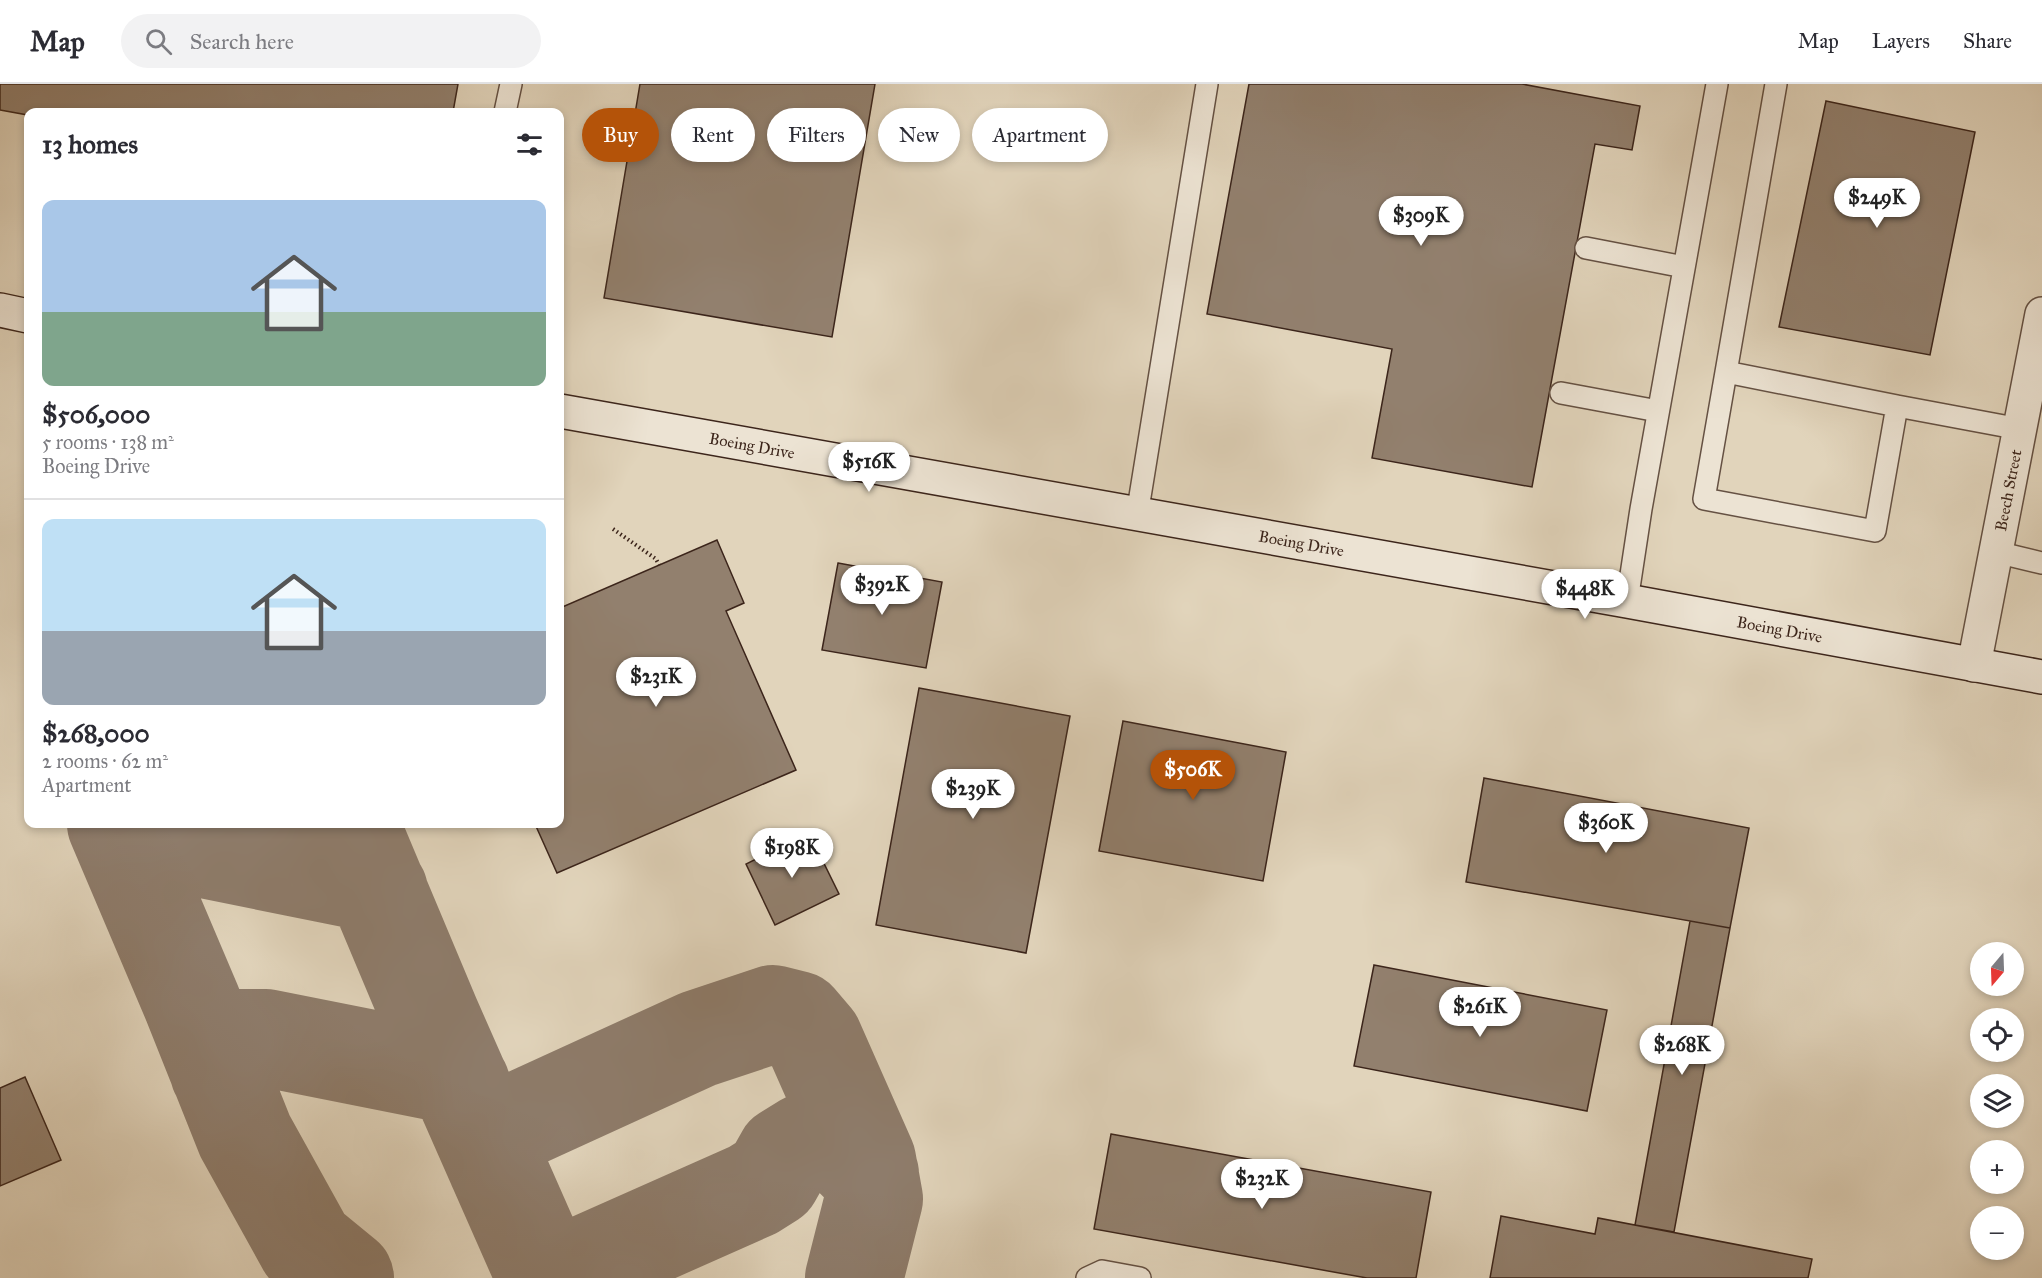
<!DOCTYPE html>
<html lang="en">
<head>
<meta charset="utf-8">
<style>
  body { margin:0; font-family:"IM FELL Great Primer",serif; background:#f2f2f3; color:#2b2b33; height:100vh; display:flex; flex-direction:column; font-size:22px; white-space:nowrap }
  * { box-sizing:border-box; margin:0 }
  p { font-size:20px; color:#7c7c81 }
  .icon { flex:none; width:33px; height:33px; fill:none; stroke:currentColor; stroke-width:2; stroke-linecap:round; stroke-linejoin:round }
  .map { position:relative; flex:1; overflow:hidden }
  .details { position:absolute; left:24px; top:24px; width:540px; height:720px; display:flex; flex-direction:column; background:#fff; border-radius:12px; box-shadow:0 3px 9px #0003 }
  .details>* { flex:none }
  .hud { position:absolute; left:582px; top:24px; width:570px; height:54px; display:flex; gap:12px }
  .needle { width:39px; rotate:199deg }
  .buttons { position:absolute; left:1970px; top:858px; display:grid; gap:12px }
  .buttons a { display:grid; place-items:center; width:54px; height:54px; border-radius:50%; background:#fff; box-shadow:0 3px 9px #0003; font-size:30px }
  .price { position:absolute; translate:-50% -51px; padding:0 14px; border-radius:21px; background:#fff; color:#222; font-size:20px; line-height:39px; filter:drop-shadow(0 2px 3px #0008) }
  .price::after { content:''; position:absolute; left:50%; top:36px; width:18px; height:14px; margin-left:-9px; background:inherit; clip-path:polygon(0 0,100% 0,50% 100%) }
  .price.current { background:#b45309; color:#fff }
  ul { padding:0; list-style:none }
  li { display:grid; align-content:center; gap:12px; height:318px; padding:0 18px }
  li+li { border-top:2px solid #e1e1e2 }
  li span { display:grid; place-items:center; height:186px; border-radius:12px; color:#555 }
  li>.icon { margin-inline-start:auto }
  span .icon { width:108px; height:108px; fill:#fffc; stroke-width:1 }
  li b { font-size:26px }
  h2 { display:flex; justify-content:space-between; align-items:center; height:72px; padding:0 18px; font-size:26px }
  .chip { padding:0 21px; border-radius:27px; background:#fff; box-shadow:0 3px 9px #0003; font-size:21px; line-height:54px }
  .chip.current { background:#b45309; color:#fff }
  header { display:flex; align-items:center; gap:36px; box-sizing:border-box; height:84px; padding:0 30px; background:#fff; border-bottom:2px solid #e1e1e2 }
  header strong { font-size:28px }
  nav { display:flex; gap:33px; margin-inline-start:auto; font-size:21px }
  .search { width:420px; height:54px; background:#f2f2f3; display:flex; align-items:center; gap:15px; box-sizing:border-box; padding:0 21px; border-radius:33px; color:#7c7c81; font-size:22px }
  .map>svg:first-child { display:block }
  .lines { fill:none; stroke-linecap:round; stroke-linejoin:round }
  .taxiway { stroke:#8e7c6b; stroke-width:98 }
  .building { fill:#92806e; stroke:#3c251b; stroke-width:1.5 }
  .lane-casing { stroke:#655143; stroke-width:24 }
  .street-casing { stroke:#655143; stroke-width:36 }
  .secondary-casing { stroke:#3c251b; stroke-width:36 }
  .path { stroke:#3c251b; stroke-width:4; stroke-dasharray:1.5 3; stroke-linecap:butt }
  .lane { stroke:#ece3d3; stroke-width:21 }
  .street { stroke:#ece3d3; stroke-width:33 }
  .secondary { stroke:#ece3d3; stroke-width:33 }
  .labels { text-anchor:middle; stroke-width:6; stroke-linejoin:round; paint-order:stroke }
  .street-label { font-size:16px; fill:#3c251b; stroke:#ece3d3 }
</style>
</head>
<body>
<header>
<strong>Map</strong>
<div class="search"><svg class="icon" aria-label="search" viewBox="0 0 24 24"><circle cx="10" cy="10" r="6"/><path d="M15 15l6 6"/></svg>Search here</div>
<nav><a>Map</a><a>Layers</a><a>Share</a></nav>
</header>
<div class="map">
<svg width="2042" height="1194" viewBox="0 0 2042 1194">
  <rect width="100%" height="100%" fill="#e1d4bb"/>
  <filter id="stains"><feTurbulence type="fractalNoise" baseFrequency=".00333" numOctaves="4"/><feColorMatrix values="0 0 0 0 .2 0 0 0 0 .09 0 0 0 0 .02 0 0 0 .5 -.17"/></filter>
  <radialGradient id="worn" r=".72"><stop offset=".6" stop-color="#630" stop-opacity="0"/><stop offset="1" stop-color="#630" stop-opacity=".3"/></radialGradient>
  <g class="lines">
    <path class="taxiway" d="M 116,740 L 192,919 L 245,1052 L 306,1162 L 345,1194
      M 350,740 L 431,933 L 546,1194
      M 139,791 C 148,760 153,761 184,761 L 362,797 L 379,807
      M 219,988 L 226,968 L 241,954 L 266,954 L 442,989 L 461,1000
      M 497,1083 L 500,1057 L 512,1040 L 698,955 L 773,930 L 797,936 L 814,956 L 867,1076 L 874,1115 L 854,1194
      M 566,1194 L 575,1185 L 753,1106 L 772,1094 L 785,1071 L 806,1058 L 841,1061 L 870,1090"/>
  </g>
  <path class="building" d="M 0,0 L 458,0 L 453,28 L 28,28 L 28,31 L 0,26 Z
    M 640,0 L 875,0 L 832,253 L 604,214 Z
    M 1249,0 L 1522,0 L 1640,22 L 1632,66 L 1595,60 L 1532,403 L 1372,374 L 1392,265 L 1207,230 Z
    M 1826,17 L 1975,48 L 1930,271 L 1779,243 Z
    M 717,456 L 744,519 L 726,527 L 796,686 L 557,789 L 535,740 L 560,740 L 560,524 Z
    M 838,479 L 942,498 L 926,584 L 822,566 Z
    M 919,604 L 1070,632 L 1026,869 L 876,841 Z
    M 1123,637 L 1286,668 L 1263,797 L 1099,767 Z
    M 1484,694 L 1749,744 L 1730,844 L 1466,798 Z
    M 809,749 L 839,810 L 775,841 L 746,780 Z
    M 1690,837 L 1730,844 L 1674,1148 L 1635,1141 Z
    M 1374,881 L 1607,926 L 1587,1027 L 1354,982 Z
    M 25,993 L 61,1076 L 0,1102 L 0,1004 Z
    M 1111,1050 L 1431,1108 L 1416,1194 L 1367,1194 L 1094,1145 Z
    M 1501,1132 L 1595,1150 L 1598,1134 L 1812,1175 L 1808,1194 L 1490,1194 Z"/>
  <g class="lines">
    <defs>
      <path id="lane" d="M 505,28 L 511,0
        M 1586,164 L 1684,183
        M 1726,288 L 1897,322 L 1875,447 L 1704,415 L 1776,0
        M 1561,309 L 1658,327
        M 1897,322 L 2020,345
        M 1137,431 L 1207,0
        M 1996,468 L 2042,479
        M 1627,517 L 1641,425 L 1717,0
        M 1087,1194 L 1102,1187 L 1140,1194"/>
      <g id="street">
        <path id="s1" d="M 1974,581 L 2042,230"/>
      </g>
      <g id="secondary">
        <path d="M 0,226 L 28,232"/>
        <path id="s2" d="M 560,327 L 1627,517 L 2042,593"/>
      </g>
    </defs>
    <use href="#lane" class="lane-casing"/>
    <use href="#street" class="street-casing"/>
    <use href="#secondary" class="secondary-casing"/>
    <path class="path" d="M 613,445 L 656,475 L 659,481"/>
    <use href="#lane" class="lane"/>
    <use href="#street" class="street"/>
    <use href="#secondary" class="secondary"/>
  </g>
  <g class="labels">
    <g class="street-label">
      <text dy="6" stroke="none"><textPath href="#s2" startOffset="195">Boeing Drive</textPath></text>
      <text dy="6" stroke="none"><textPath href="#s1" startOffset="178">Beech Street</textPath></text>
      <text dy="6" stroke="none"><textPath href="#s2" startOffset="753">Boeing Drive</textPath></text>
      <text dy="6" stroke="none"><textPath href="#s2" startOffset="1239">Boeing Drive</textPath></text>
    </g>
  </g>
  <rect width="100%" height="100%" filter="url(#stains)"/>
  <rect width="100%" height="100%" fill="url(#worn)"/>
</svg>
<div class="buttons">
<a><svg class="needle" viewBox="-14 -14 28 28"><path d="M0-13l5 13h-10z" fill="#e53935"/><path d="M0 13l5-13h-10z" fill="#7c7c81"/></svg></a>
<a><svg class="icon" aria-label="locate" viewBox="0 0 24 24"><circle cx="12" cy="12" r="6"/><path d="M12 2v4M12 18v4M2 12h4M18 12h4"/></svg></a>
<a><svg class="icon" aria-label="layers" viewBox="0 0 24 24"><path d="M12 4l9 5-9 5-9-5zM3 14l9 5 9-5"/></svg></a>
<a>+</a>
<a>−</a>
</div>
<b class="price" style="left:1877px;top:145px">$249K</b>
<b class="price" style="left:1421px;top:163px">$309K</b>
<b class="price" style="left:869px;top:409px">$516K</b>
<b class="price" style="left:882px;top:532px">$392K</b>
<b class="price" style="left:1585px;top:536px">$448K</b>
<b class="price" style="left:656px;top:624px">$231K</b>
<b class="price current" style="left:1193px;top:717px">$506K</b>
<b class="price" style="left:973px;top:736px">$239K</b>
<b class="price" style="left:1606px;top:770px">$360K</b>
<b class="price" style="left:792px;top:795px">$198K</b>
<b class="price" style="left:1480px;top:954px">$261K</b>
<b class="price" style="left:1682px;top:992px">$268K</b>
<b class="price" style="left:1262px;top:1126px">$232K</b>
<div class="hud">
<a class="chip current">Buy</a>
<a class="chip">Rent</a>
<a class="chip">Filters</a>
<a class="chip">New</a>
<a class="chip">Apartment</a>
</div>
<section class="details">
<h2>13 homes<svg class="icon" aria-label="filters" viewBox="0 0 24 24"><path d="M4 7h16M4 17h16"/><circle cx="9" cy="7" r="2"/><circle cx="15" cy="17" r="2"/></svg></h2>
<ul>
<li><span style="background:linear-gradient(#a9c7e8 60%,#7fa58c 0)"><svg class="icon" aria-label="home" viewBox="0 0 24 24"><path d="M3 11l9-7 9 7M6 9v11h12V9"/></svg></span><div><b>$506,000</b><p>5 rooms · 138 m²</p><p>Boeing Drive</p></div></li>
<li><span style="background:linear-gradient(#bfe0f5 60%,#9aa5b1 0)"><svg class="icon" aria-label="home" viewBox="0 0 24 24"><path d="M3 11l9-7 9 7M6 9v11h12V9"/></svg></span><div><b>$268,000</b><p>2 rooms · 62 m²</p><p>Apartment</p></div></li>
</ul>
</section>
</div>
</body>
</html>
